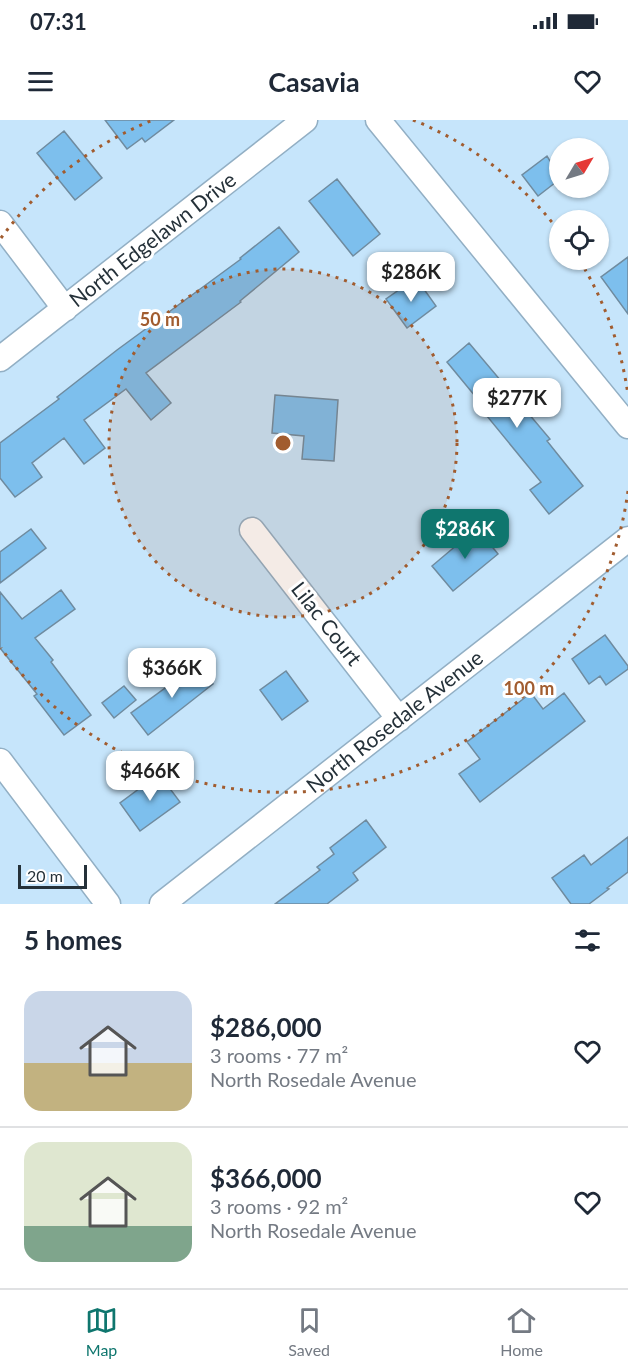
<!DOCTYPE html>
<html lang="en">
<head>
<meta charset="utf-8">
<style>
  body { margin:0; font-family:Lato,sans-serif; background:#f6f6f7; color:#1f2937; height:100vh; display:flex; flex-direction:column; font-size:22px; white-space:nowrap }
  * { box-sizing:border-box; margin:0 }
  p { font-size:20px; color:#747a83 }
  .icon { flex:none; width:33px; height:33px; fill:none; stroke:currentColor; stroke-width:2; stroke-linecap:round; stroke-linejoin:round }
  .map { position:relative; height:784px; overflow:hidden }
  .side { display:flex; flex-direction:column; background:#fff; flex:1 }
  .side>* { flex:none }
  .needle { width:39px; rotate:52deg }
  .fabs { position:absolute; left:549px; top:18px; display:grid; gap:12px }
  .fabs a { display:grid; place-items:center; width:60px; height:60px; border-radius:50%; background:#fff; box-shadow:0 2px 4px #0004; font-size:30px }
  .scale { position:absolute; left:18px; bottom:15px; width:69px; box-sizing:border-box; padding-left:6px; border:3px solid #253139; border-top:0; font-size:16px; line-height:21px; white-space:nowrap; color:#253139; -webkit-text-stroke:4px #fff; paint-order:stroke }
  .price { position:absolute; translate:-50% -51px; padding:0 14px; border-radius:12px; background:#fff; color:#222; font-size:20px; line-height:39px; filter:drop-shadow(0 2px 3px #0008) }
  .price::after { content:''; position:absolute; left:50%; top:36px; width:18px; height:14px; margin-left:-9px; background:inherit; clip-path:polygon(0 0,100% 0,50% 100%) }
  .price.active { background:#0f766e; color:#fff }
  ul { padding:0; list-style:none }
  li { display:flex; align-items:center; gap:18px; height:150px; padding:0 24px }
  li+li { border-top:2px solid #e0e1e3 }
  li span { display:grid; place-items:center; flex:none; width:168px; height:120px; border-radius:18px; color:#555 }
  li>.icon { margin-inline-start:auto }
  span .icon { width:72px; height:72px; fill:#fffc; stroke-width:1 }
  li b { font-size:26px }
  h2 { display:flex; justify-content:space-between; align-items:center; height:72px; padding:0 24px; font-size:26px }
  .status { display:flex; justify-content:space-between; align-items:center; height:42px; padding:0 30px; background:#fff; direction:ltr }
  .status svg { height:16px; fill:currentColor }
  header { display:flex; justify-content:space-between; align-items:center; height:78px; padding:0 24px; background:#fff; font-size:27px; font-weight:700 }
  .tab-bar { display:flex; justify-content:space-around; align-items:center; height:84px; border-top:2px solid #e0e1e3; background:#fff; font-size:16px; color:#747a83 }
  .tab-bar a { display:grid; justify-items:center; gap:3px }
  .tab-bar .active { color:#0f766e }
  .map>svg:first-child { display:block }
  .building { fill:#7dbfed; stroke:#6f8b9f; stroke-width:1.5 }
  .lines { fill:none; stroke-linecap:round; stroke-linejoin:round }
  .minor-casing { stroke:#92afc4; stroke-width:27 }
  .minor { stroke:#fff; stroke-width:24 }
  .ring { fill:none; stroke:#a15c2f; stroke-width:3; stroke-dasharray:3 6 }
  .labels { text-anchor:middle; stroke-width:6; stroke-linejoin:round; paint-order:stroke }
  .street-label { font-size:21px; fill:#253139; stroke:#fff }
  .centre { fill:#a15c2f; stroke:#fff; stroke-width:3 }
  .ring-label { font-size:18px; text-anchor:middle; font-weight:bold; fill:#a15c2f; stroke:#fff; stroke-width:6; stroke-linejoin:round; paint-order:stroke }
</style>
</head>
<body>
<div class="status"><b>07:31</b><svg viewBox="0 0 49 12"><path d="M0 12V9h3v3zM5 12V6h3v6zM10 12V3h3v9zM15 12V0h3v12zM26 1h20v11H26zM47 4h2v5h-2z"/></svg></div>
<header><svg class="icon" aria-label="menu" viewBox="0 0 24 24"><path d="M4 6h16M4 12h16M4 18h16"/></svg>Casavia<svg class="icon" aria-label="heart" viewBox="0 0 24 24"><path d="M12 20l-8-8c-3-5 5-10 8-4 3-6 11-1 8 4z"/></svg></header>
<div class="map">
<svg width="628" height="784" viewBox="0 0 628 784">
  <rect width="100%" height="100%" fill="#c6e5fb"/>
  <path class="building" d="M 105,0 L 174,0 L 145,22 L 142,18 L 127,29 Z
    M 64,11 L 102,58 L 75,80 L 37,33 Z
    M 560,34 L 560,59 L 538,76 L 522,55 L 547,36 L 550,41 Z
    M 337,59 L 380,114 L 353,136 L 309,81 Z
    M 279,107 L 299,132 L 240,181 L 241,182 L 146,253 L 171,283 L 151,300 L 126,269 L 84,300 L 105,328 L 84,344 L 64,318 L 32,343 L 42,357 L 15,377 L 0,358 L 0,323 L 59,279 L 57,277 L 117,230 L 241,139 L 240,138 Z
    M 628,137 L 628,194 L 601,157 Z
    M 416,158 L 436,186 L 407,208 L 386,179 Z
    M 469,223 L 550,319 L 547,321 L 583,366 L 549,394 L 530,370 L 541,362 L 482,290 L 485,288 L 447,242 Z
    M 275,275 L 338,280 L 334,341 L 302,339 L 304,316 L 272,313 Z
    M 477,408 L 498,434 L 453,471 L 432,446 Z
    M 31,409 L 46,428 L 0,463 L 0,432 Z
    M 61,470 L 75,489 L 35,518 L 53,540 L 51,542 L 91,595 L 64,615 L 34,576 L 37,574 L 0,528 L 0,472 L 22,499 Z
    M 605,515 L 628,546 L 628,549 L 606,565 L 600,556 L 589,564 L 572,539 Z
    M 195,542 L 213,564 L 148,615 L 131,593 L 176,560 L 176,559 Z
    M 286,551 L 308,581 L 282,600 L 260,570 Z
    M 124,566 L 136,580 L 114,598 L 102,583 Z
    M 531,573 L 543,589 L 564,573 L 585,601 L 480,682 L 459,654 L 480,639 L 467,622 Z
    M 159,654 L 180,682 L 140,711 L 120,683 Z
    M 366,700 L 386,727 L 353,753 L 358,760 L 327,784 L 275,784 L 320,750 L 317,747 L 334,734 L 330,728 Z
    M 628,717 L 628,752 L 607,768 L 609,769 L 589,784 L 571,784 L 552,758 L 584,735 L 591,745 Z"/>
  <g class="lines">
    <defs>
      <path id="minor" d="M 378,0 L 628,306
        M 0,103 L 65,189
        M 0,239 L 305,0
        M 252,410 L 399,599
        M 0,641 L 108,784
        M 162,784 L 628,419"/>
    </defs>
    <use href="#minor" class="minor-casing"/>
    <use href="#minor" class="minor"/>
  </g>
  <circle cx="283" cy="323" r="174" fill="#a15c2f" fill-opacity=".12"/>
  <g class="ring">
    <circle cx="283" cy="323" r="174"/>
    <path d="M628 371A348 348 0 0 1 1 528M1 118A348 348 0 0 1 153 0M413 0A348 348 0 0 1 559 111M580 141A348 348 0 0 1 628 275"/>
  </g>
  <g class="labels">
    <g class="street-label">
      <text transform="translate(153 120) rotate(-38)" y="7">North Edgelawn Drive</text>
      <text transform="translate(326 504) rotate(52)" y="7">Lilac Court</text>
      <text transform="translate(395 602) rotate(-38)" y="7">North Rosedale Avenue</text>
    </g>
  </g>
  <circle cx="283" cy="323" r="9" class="centre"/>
  <g class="ring-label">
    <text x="160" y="206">50 m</text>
    <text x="529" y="575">100 m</text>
  </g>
</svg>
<div class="fabs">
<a><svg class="needle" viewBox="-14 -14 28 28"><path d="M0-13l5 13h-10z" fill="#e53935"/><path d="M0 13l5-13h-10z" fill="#747a83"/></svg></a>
<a><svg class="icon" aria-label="locate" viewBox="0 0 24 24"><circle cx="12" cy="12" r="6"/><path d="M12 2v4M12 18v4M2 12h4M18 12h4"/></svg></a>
</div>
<div class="scale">20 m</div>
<b class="price" style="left:411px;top:183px">$286K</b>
<b class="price" style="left:517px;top:309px">$277K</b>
<b class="price active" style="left:465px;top:440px">$286K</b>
<b class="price" style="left:172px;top:579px">$366K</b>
<b class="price" style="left:150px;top:682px">$466K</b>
</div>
<section class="side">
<h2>5 homes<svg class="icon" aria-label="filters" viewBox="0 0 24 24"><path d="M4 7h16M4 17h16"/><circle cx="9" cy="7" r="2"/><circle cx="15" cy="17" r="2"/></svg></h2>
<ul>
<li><span style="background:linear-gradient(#c9d6e8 60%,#c2b280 0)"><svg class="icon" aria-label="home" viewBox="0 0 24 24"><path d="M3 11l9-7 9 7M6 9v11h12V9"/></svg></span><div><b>$286,000</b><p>3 rooms · 77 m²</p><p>North Rosedale Avenue</p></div><svg class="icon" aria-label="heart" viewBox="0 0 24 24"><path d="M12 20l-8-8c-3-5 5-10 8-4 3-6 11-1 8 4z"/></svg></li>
<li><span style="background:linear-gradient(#dfe7d0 70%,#7fa58c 0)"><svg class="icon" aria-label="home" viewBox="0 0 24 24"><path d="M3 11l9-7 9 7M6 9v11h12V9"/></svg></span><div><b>$366,000</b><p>3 rooms · 92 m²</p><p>North Rosedale Avenue</p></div><svg class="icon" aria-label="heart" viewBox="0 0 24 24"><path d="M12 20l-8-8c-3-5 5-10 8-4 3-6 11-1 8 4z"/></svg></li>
</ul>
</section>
<nav class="tab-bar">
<a class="active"><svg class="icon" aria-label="map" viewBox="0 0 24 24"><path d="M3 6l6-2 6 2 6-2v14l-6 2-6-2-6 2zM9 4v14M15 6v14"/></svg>Map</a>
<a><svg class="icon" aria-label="saved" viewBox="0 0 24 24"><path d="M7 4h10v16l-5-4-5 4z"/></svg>Saved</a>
<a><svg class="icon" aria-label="home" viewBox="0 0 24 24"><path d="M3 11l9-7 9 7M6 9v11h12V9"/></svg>Home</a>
</nav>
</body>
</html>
